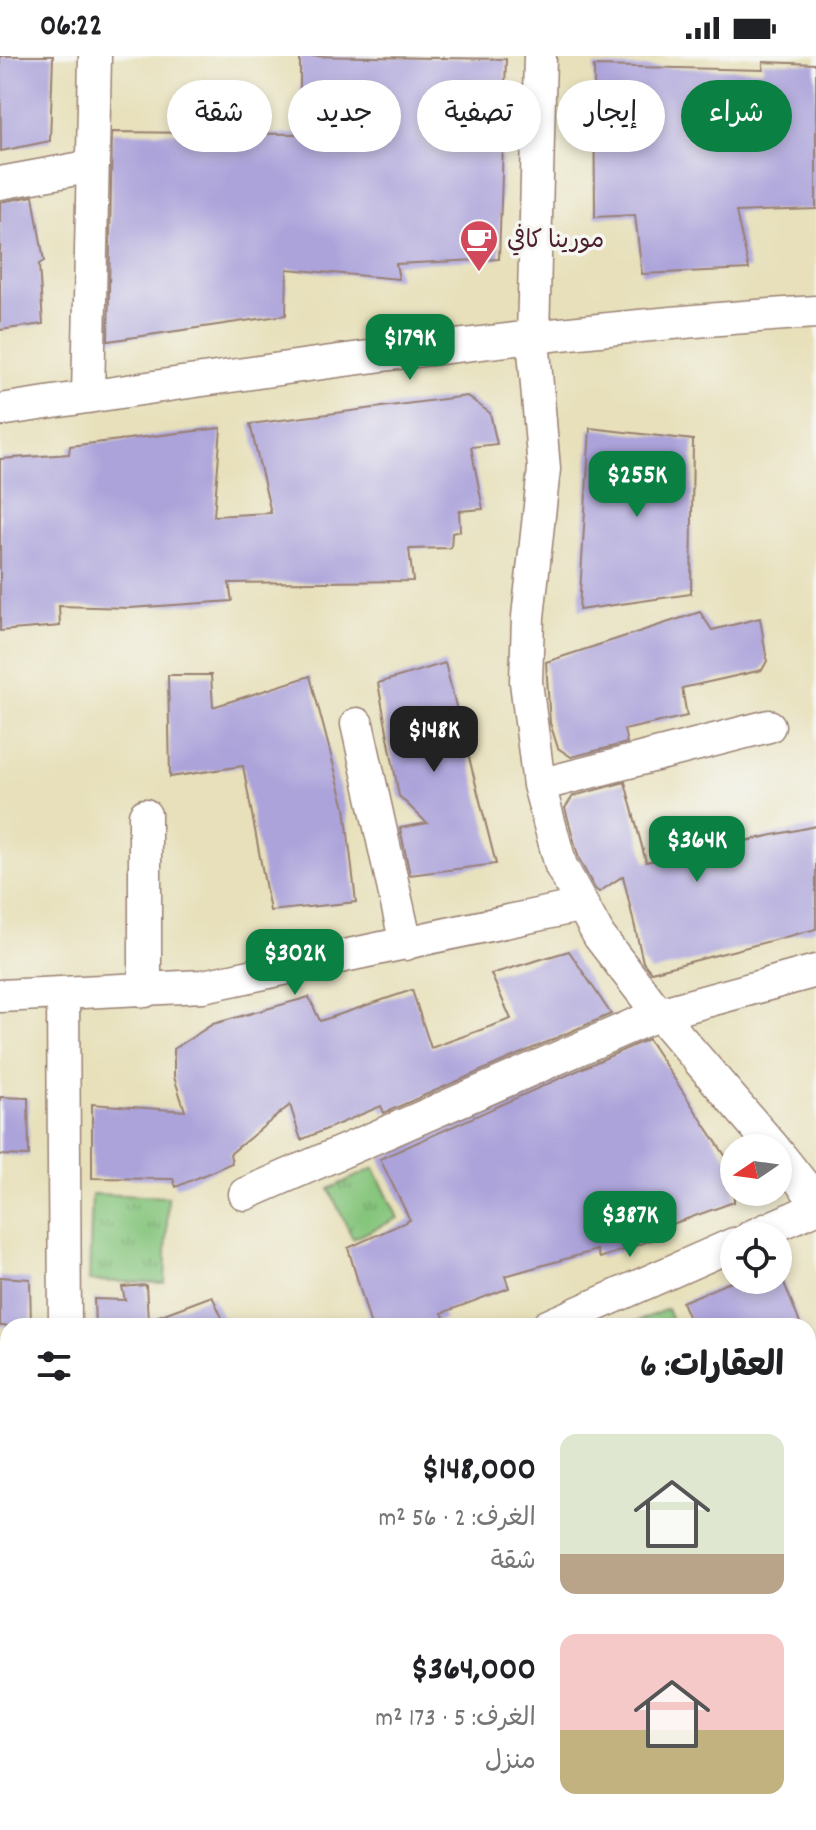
<!DOCTYPE html>
<html lang="ar">
<head>
<meta charset="utf-8">
<style>
  body { margin:0; font-family:Dekko,"Playpen Sans Arabic",sans-serif; background:#f6f6f6; color:#202124; direction:rtl; height:100vh; display:flex; flex-direction:column; font-size:30px; white-space:nowrap }
  * { box-sizing:border-box; margin:0 }
  p { font-size:26px; color:#757577 }
  .icon { flex:none; width:44px; height:44px; fill:none; stroke:currentColor; stroke-width:2; stroke-linecap:round; stroke-linejoin:round }
  .map { position:relative; flex:1; overflow:hidden; direction:ltr }
  .details { position:absolute; left:0px; top:1262px; width:816px; height:512px; display:flex; flex-direction:column; background:#fff; border-radius:24px 24px 0 0; box-shadow:0 4px 12px #0003; direction:rtl }
  .details>* { flex:none }
  .guide { position:absolute; left:24px; top:24px; width:768px; height:72px; direction:rtl; display:flex; gap:16px }
  .needle { width:52px; rotate:257deg }
  .controls { position:absolute; left:720px; top:1078px; display:grid; gap:16px }
  .controls a { display:grid; place-items:center; width:72px; height:72px; border-radius:50%; background:#fff; box-shadow:0 4px 12px #0003; font-size:40px }
  .price { position:absolute; translate:-50% -68px; padding:0 18px; border-radius:16px; background:#0b8043; color:#fff; font-size:26px; line-height:52px; filter:drop-shadow(0 2px 4px #0008) }
  .price::after { content:''; position:absolute; left:50%; top:48px; width:24px; height:18px; margin-left:-12px; background:inherit; clip-path:polygon(0 0,100% 0,50% 100%) }
  .price.current { background:#222; color:#fff }
  ul { padding:0; list-style:none }
  li { display:flex; align-items:center; gap:24px; height:200px; padding:0 32px }
  li span { display:grid; place-items:center; flex:none; width:224px; height:160px; border-radius:16px; color:#555 }
  li>.icon { margin-inline-start:auto }
  span .icon { width:96px; height:96px; fill:#fffc; stroke-width:1 }
  li b { font-size:34px }
  h2 { display:flex; justify-content:space-between; align-items:center; height:96px; padding:0 32px; font-size:34px }
  .chip { padding:0 28px; border-radius:36px; background:#fff; box-shadow:0 4px 12px #0003; font-size:28px; line-height:72px }
  .chip.current { background:#0b8043; color:#fff }
  .status { display:flex; justify-content:space-between; align-items:center; height:56px; padding:0 40px; background:#fff; direction:ltr }
  .status svg { height:22px; fill:currentColor }
  .map>svg:first-child { display:block }
  .grass { fill:url(#grass-tufts); stroke:#687254; stroke-width:2 }
  .park { fill:#85c57c; stroke:#687254; stroke-width:2 }
  .building { fill:#aca3da }
  .lines { fill:none; stroke-linecap:round; stroke-linejoin:round }
  .minor-casing { stroke:#988072; stroke-width:35 }
  .minor { stroke:#fff; stroke-width:32 }
  .labels { text-anchor:middle; stroke-width:7; stroke-linejoin:round; paint-order:stroke }
  .poi-label { font-size:24px; fill:#4a1f2b; stroke:#f6f6f2; text-anchor:start }
</style>
</head>
<body>
<div class="status"><b>06:22</b><svg viewBox="0 0 49 12"><path d="M0 12V9h3v3zM5 12V6h3v6zM10 12V3h3v9zM15 12V0h3v12zM26 1h20v11H26zM47 4h2v5h-2z"/></svg></div>
<div class="map">
<svg width="816" height="1774" viewBox="0 0 816 1774">
  <defs>
    <pattern id="grass-tufts" width="24" height="20" patternUnits="userSpaceOnUse" patternTransform="scale(2)"><rect width="24" height="20" fill="#85c57c"/><path d="M3 7l-1-3M5 7V3M7 7l1-3M15 17l-1-3M17 17v-4M19 17l1-3" fill="none" stroke="#6f9f66"/></pattern>
  </defs>
  <rect width="100%" height="100%" fill="#f6f6f2"/>
  <filter id="ink" filterUnits="userSpaceOnUse"><feTurbulence type="fractalNoise" baseFrequency=".0125" numOctaves="2"/><feDisplacementMap in="SourceGraphic" scale="16" xChannelSelector="R" yChannelSelector="G"/><feConvolveMatrix kernelMatrix="1 2 1 2 8 2 1 2 1" color-interpolation-filters="sRGB"/></filter>
  <filter id="wash" filterUnits="userSpaceOnUse"><feTurbulence type="fractalNoise" baseFrequency=".006" numOctaves="4" result="noise"/><feDisplacementMap in="SourceGraphic" scale="32" xChannelSelector="R" yChannelSelector="G"/><feGaussianBlur stdDeviation="1.8" result="paint"/><feColorMatrix in="noise" values="0 0 0 0 0 0 0 0 0 0 0 0 0 0 0 0 0 1.4 0 .05"/><feComposite in="paint" operator="in"/></filter>
  <g filter="url(#wash)">
    <rect width="100%" height="100%" fill="#e7e0ba"/>
    <path class="grass" d="M 374,1112 L 398,1162 L 353,1183 L 329,1133 Z
      M 92,1138 L 168,1141 L 165,1227 L 89,1225 Z
      M 667,1253 L 674,1270 L 626,1270 Z
      M 0,1379 L 8,1380 L 8,1557 L 0,1552 Z"/>
    <path class="park" d="M 0,1592 L 8,1597 L 8,1657 L 0,1651 Z
      M 8,1732 L 8,1766 L 310,1766 L 324,1774 L 0,1774 L 0,1742 Z"/>
    <g id="blocks">
      <path class="building" d="M 0,0 L 53,0 L 50,85 L 1,95 Z
        M 300,0 L 506,3 L 499,203 L 396,208 L 399,223 L 287,213 L 286,259 L 108,285 L 112,76 L 300,78 Z
        M 763,6 L 816,8 L 816,153 L 736,156 L 749,213 L 642,218 L 635,159 L 595,161 L 594,10 L 763,14 Z
        M 33,140 L 44,205 L 39,208 L 43,268 L 0,274 L 0,146 Z
        M 467,340 L 490,357 L 497,388 L 471,391 L 483,453 L 459,455 L 460,475 L 452,477 L 451,492 L 409,493 L 413,525 L 229,527 L 232,545 L 130,552 L 59,550 L 60,570 L 0,575 L 0,403 L 69,398 L 70,390 L 221,372 L 214,460 L 271,457 L 250,368 Z
        M 590,372 L 693,384 L 691,538 L 579,554 Z
        M 700,556 L 712,574 L 760,562 L 767,605 L 762,614 L 682,632 L 687,660 L 624,674 L 627,687 L 571,701 L 558,692 L 550,667 L 546,606 Z
        M 445,607 L 496,808 L 410,819 L 400,772 L 427,767 L 399,740 L 378,627 Z
        M 168,619 L 211,619 L 213,651 L 310,620 L 345,752 L 356,846 L 270,855 L 243,710 L 170,721 Z
        M 625,726 L 646,806 L 816,770 L 816,873 L 651,916 L 643,906 L 623,820 L 599,836 L 595,833 L 579,803 L 565,752 L 573,740 Z
        M 569,895 L 611,958 L 384,1057 L 381,1050 L 301,1084 L 290,1049 L 230,1098 L 232,1107 L 176,1131 L 173,1123 L 92,1122 L 92,1048 L 185,1055 L 174,1021 L 174,993 L 213,968 L 309,941 L 320,965 L 412,934 L 431,992 L 511,963 L 491,918 Z
        M 648,983 L 734,1113 L 734,1146 L 661,1172 L 664,1180 L 600,1202 L 597,1194 L 505,1220 L 509,1232 L 442,1257 L 445,1263 L 422,1270 L 371,1270 L 348,1192 L 410,1164 L 380,1103 Z
        M 0,1041 L 28,1042 L 29,1100 L 0,1099 Z
        M 0,1221 L 30,1223 L 31,1270 L 0,1270 Z
        M 735,1224 L 783,1224 L 801,1270 L 692,1270 L 682,1246 Z
        M 146,1229 L 148,1264 L 212,1240 L 226,1270 L 95,1270 L 94,1243 L 125,1244 L 122,1231 Z"/>
    </g>
  </g>
  <g filter="url(#ink)">
    <use href="#blocks" fill-opacity="0" stroke="#988072" stroke-width="2"/>
    <g class="lines">
      <defs>
        <path id="minor" d="M 540,0 L 533,282 L 544,413 L 528,561 L 526,626 L 539,729 L 561,810 L 599,880 L 659,958 L 774,1092
          M 0,127 L 93,110
          M 88,341 L 95,0
          M 0,354 C 270,313 543,273 816,256
          M 357,668 L 406,888
          M 539,729 L 769,670
          M 145,759 L 145,935
          M 0,940 L 203,930 L 579,850
          M 63,940 L 65,1270
          M 778,1097 L 816,1145
          M 245,1138 L 659,958 L 816,915
          M 752,1180 L 816,1152
          M 548,1270 L 734,1188
          M 808,1421 L 816,1418
          M 0,1567 L 8,1571
          M 349,1766 L 363,1774"/>
      </defs>
      <use href="#minor" class="minor-casing"/>
      <use href="#minor" class="minor"/>
    </g>
  </g>
  <defs>
    <symbol id="cafe-pin" viewBox="-11 -11 22 30"><path d="M0 17L-7.5 6A9.5 9.5 0 1 1 7.5 6Z" fill="#d1495b" stroke="#f6f6f2"/><path d="M-5.5-4.5H6V0H3Q3 3.5 0 3.5H-2.5Q-5.5 3.5-5.5 0ZM3-3.2v2h1.7v-2ZM-6 4.5H4V6H-6Z" fill="#fff"/></symbol>
  </defs>
  <g fill-rule="evenodd">
    <use href="#cafe-pin" x="457" y="161" width="44" height="60"/>
  </g>
  <g class="labels">
    <g class="poi-label">
      <text x="507" y="191">مورينا كافي</text>
    </g>
  </g>
</svg>
<div class="controls">
<a><svg class="needle" viewBox="-14 -14 28 28"><path d="M0-13l5 13h-10z" fill="#e53935"/><path d="M0 13l5-13h-10z" fill="#757577"/></svg></a>
<a><svg class="icon" aria-label="locate" viewBox="0 0 24 24"><circle cx="12" cy="12" r="6"/><path d="M12 2v4M12 18v4M2 12h4M18 12h4"/></svg></a>
</div>
<b class="price" style="left:410px;top:326px">$179K</b>
<b class="price" style="left:637px;top:463px">$255K</b>
<b class="price current" style="left:434px;top:718px">$148K</b>
<b class="price" style="left:697px;top:828px">$364K</b>
<b class="price" style="left:295px;top:941px">$302K</b>
<b class="price" style="left:630px;top:1203px">$387K</b>
<div class="guide">
<a class="chip current">شراء</a>
<a class="chip">إيجار</a>
<a class="chip">تصفية</a>
<a class="chip">جديد</a>
<a class="chip">شقة</a>
</div>
<section class="details">
<h2>العقارات: 6<svg class="icon" aria-label="filters" viewBox="0 0 24 24"><path d="M4 7h16M4 17h16"/><circle cx="9" cy="7" r="2"/><circle cx="15" cy="17" r="2"/></svg></h2>
<ul>
<li><span style="background:linear-gradient(#dfe7d0 75%,#b9a48a 0)"><svg class="icon" aria-label="home" viewBox="0 0 24 24"><path d="M3 11l9-7 9 7M6 9v11h12V9"/></svg></span><div><b>$148,000</b><p>الغرف: 2 · 56 m²</p><p>شقة</p></div></li>
<li><span style="background:linear-gradient(#f6c9c9 60%,#c2b280 0)"><svg class="icon" aria-label="home" viewBox="0 0 24 24"><path d="M3 11l9-7 9 7M6 9v11h12V9"/></svg></span><div><b>$364,000</b><p>الغرف: 5 · 173 m²</p><p>منزل</p></div></li>
</ul>
</section>
</div>
</body>
</html>
